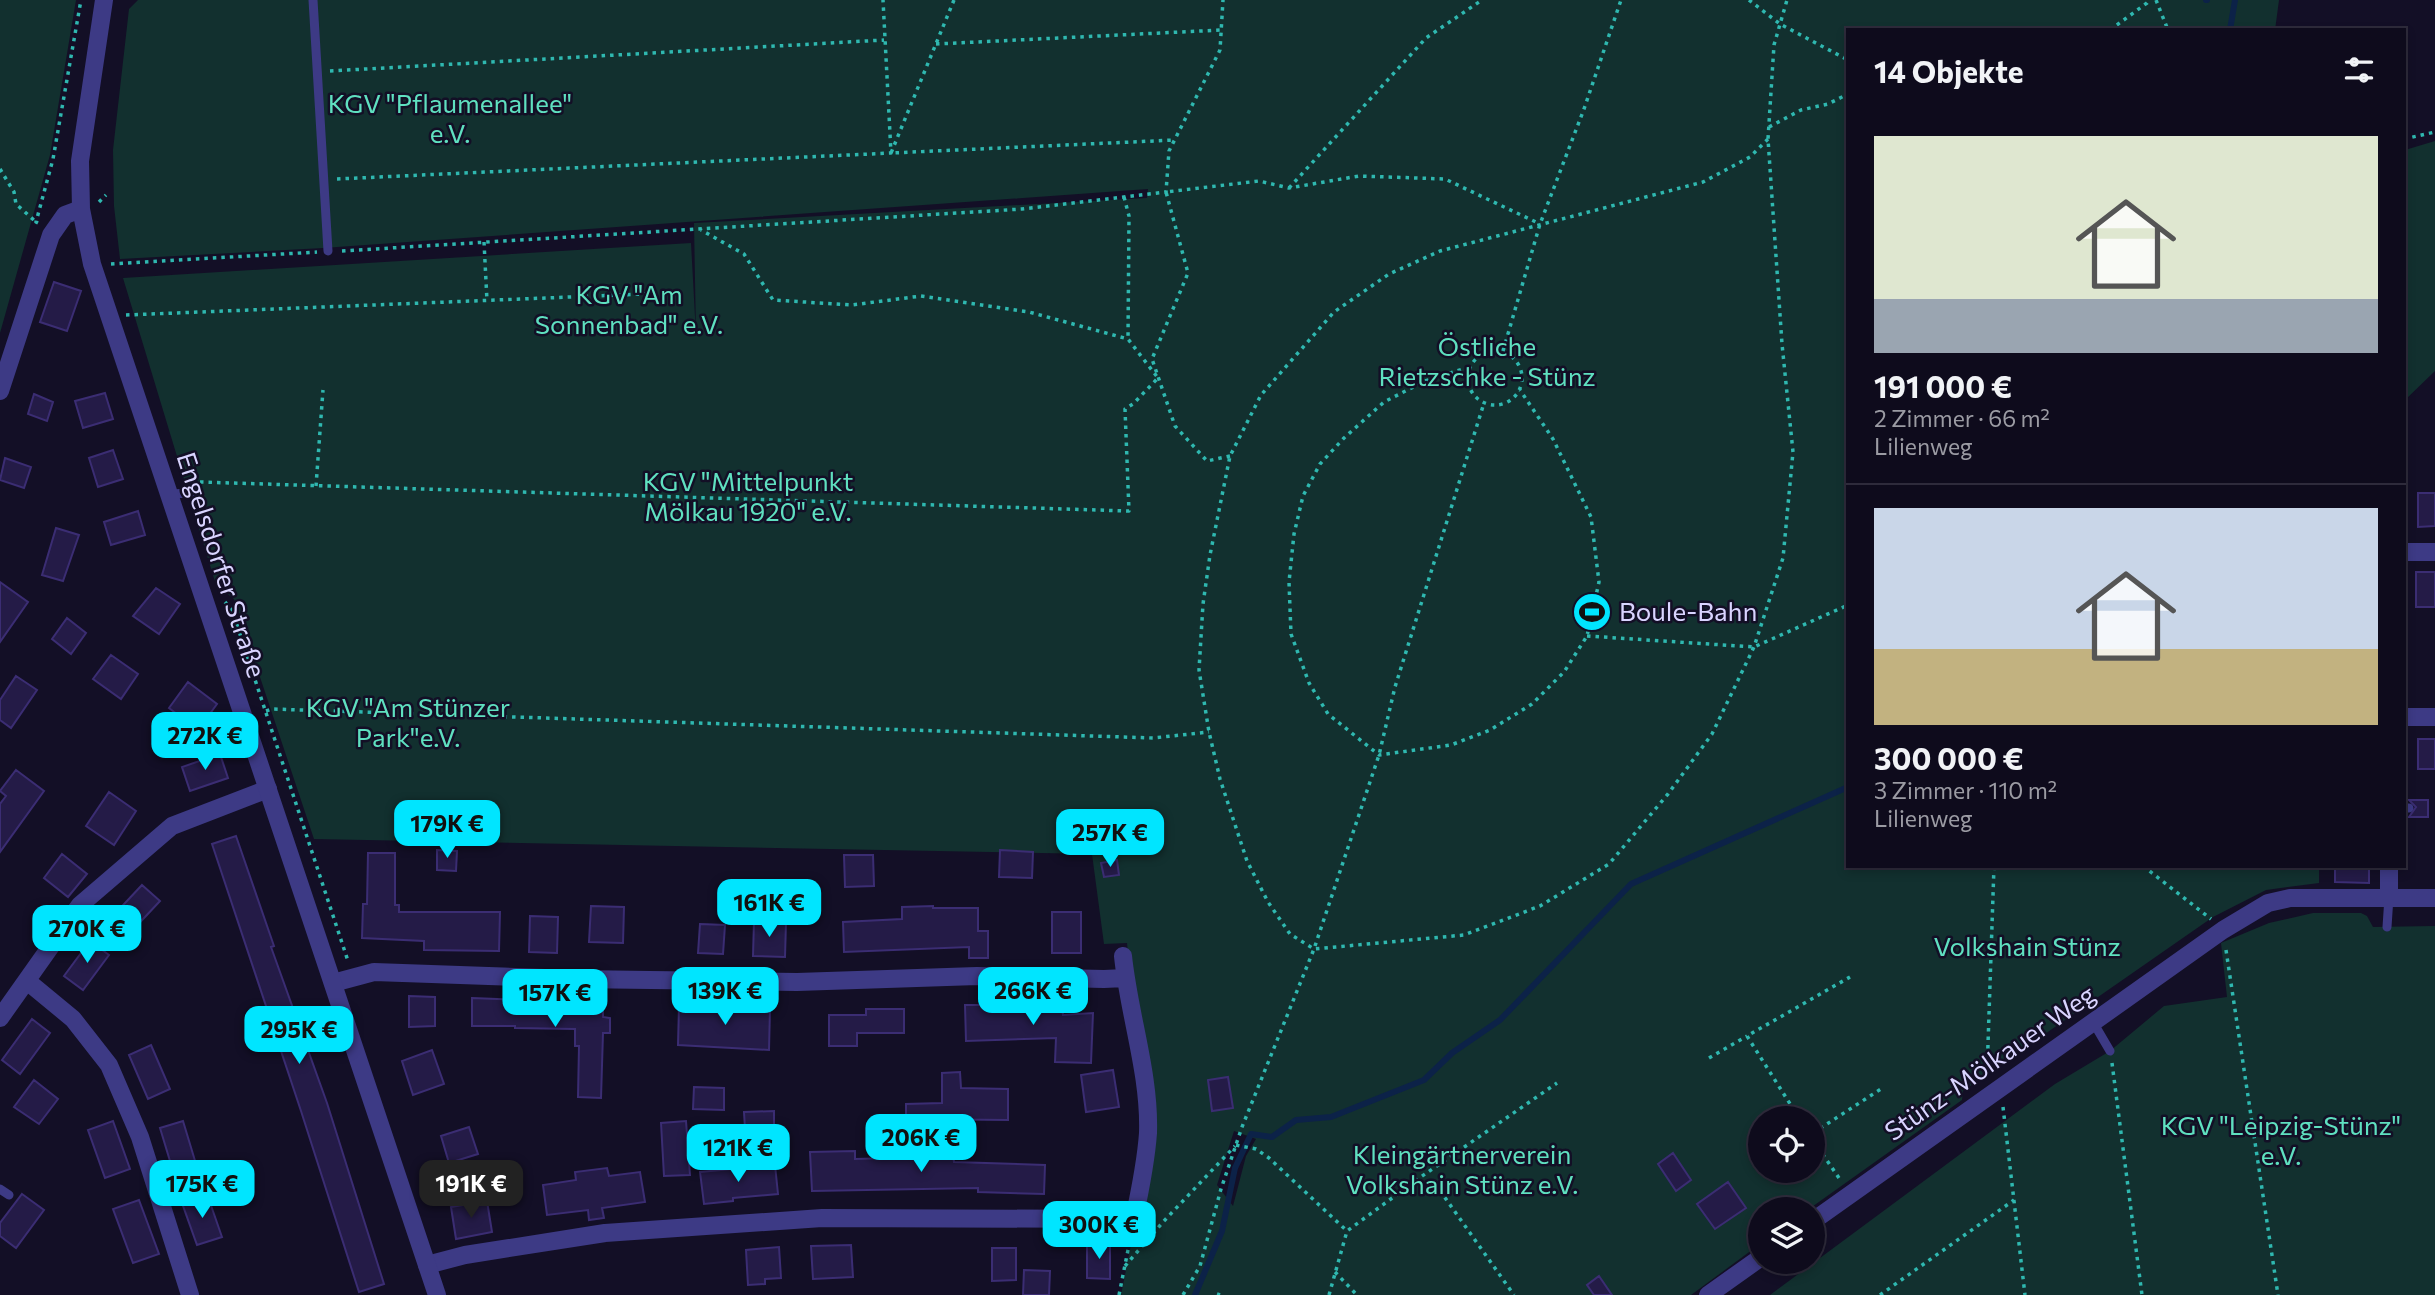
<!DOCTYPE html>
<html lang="de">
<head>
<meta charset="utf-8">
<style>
  body { margin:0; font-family:Commissioner,sans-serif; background:#171425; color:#f1f3f6; height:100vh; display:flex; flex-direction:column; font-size:26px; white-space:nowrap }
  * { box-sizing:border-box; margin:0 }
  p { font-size:23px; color:#9b9ba3 }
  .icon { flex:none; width:38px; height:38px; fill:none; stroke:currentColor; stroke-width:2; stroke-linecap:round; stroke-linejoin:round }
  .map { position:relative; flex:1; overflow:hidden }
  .side { position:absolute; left:1846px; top:28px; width:560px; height:840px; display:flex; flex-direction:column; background:#0e0b1c; border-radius:0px; box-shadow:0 4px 10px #0003,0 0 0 2px #2e2b3b }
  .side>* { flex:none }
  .controls { position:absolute; left:1748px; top:1106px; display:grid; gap:14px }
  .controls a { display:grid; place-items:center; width:77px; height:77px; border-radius:50%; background:#0e0b1c; box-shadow:0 4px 10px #0003,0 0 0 2px #2e2b3b; font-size:35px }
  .price { position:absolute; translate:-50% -60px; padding:0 16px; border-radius:14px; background:#00e5ff; color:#111; font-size:23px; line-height:46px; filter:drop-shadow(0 2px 4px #0008) }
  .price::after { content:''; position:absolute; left:50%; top:42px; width:21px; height:16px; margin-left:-10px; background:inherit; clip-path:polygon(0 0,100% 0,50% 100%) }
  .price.on { background:#222; color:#fff }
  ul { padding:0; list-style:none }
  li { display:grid; align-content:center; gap:14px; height:371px; padding:0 28px }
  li+li { border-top:2px solid #2e2b3b }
  li span { display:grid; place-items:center; height:217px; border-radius:0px; color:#555 }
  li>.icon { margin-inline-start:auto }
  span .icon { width:126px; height:126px; fill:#fffc; stroke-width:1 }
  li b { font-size:30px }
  h2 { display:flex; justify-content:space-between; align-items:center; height:84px; padding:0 28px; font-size:30px }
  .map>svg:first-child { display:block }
  .green { fill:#12302f; fill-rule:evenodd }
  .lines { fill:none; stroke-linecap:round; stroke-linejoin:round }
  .stream { stroke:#0c2248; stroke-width:6 }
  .building { fill:#241b47; stroke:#3b2d73; stroke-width:2 }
  .path { stroke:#2fb8b0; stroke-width:3.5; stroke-dasharray:3.5 5; stroke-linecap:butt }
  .service { stroke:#3d3a85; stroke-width:9 }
  .minor { stroke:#3d3a85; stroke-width:18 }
  .tertiary { stroke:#3d3a85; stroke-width:18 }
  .labels { text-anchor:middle; stroke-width:5; stroke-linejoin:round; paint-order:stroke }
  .park-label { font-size:26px; fill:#5fe0c0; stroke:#130f26 }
  .street-label { font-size:26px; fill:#d9d4ff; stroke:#130f26 }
  .poi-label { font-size:26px; fill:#d9d4ff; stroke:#130f26; text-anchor:start }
</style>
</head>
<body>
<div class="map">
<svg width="2435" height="1295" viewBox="0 0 2435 1295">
  <rect width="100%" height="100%" fill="#130f26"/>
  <path class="green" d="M 0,0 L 76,0 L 50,155 L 0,333 Z
    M 138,0 L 2279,0 L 2275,30 L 1848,30 L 1848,866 L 2319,866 L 2319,883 L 2266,890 L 2213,917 L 1963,1091 L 1962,1100 L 1809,1209 L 1760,1209 L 1760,1244 L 1691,1295 L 1121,1295 L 1155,1124 L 1131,984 L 1127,943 L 1104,944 L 1092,854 L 314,839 L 234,599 L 216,585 L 123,278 L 691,243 L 696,335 L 694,223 L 1147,198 L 1148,189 L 323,248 L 120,259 L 114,206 L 113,150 L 129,9 ZM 1760,1118 L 1813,1118 L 1813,1171 L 1760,1171 ZM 1234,1131 L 1256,1139 L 1246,1156 L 1233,1206 L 1217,1185 Z
    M 2435,141 L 2435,371 L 2405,400 L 2405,150 Z
    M 2313,913 L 2361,913 L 2367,916 L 2373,927 L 2435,926 L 2435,1295 L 1770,1295 L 2055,1084 L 2110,1051 L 2164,1006 L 2227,997 L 2221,943 L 2269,923 Z"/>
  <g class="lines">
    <path class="stream" d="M 2206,0 L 2207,0
      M 2230,30 L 2235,0
      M 1195,1295 L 1222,1231 L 1235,1168 L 1251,1134 L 1272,1137 L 1296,1120 L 1331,1117 L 1424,1080 L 1452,1053 L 1500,1020 L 1631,884 L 1848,787"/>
  </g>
  <path class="building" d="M 54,282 L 81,291 L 67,331 L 40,322 Z
    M 105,393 L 113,419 L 83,428 L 75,401 Z
    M 34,394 L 53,402 L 47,421 L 28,414 Z
    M 113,450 L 123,479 L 98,487 L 89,458 Z
    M 5,458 L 31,467 L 24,488 L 0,480 Z
    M 2418,493 L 2435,493 L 2435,526 L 2418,527 Z
    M 138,511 L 145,535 L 111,545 L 104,522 Z
    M 56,528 L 79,535 L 63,581 L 42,575 Z
    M 2416,572 L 2435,572 L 2435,607 L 2416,607 Z
    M 0,582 L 28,602 L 0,642 Z
    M 156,588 L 180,604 L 159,634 L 133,616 Z
    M 67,618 L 86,633 L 71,654 L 52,639 Z
    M 111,655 L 138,674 L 121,699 L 93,679 Z
    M 16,676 L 37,690 L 11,728 L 0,720 L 0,700 Z
    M 188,682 L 217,704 L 198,730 L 169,708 Z
    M 2418,739 L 2435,739 L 2435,769 L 2418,769 Z
    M 220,754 L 228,778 L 190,791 L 182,767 Z
    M 16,770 L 44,791 L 0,852 L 0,804 L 6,796 L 0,791 Z
    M 109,792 L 136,811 L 114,845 L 86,826 Z
    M 2409,800 L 2428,800 L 2428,817 L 2409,817 L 2416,807 Z
    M 236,836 L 274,946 L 271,947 L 327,1103 L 384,1284 L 359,1292 L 301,1111 L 212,844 Z
    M 437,850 L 457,851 L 456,871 L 437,870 Z
    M 1000,850 L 1033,852 L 1032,878 L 999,877 Z
    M 368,853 L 395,853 L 395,905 L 399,905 L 399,912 L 500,912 L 499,951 L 424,950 L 424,941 L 362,938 L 363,904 L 367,904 Z
    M 62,854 L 87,874 L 68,897 L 44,878 Z
    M 844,855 L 873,855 L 874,886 L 845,887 Z
    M 1117,860 L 1119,875 L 1104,877 L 1101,863 Z
    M 2335,866 L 2369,866 L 2369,883 L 2335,882 Z
    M 142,885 L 160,901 L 129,934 L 111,918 Z
    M 591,906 L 624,907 L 623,943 L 589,942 Z
    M 933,906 L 933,908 L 978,908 L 978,931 L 988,931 L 988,958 L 969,958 L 969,947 L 844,952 L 843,922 L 902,919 L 902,907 Z
    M 1052,912 L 1081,912 L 1081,953 L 1052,953 Z
    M 530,916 L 558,917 L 557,953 L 529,952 Z
    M 754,921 L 786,922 L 785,957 L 753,956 Z
    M 700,924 L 725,925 L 723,954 L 698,953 Z
    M 90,941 L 109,955 L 83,990 L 64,976 Z
    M 409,996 L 435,997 L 435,1026 L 409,1027 Z
    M 472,998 L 603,1003 L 603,1017 L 610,1018 L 610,1033 L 603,1033 L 601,1098 L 578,1097 L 579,1046 L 575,1046 L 575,1029 L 515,1028 L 515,1026 L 472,1026 Z
    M 1010,1001 L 1010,1005 L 1062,1004 L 1063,1015 L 1093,1013 L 1091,1063 L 1055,1062 L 1056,1038 L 966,1041 L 965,1005 L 992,1005 L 992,1002 Z
    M 679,1006 L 770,1008 L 769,1050 L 678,1045 Z
    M 866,1009 L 904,1009 L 904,1033 L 857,1033 L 857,1046 L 829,1046 L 829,1015 L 866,1015 Z
    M 32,1019 L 50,1033 L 20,1074 L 2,1060 Z
    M 151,1045 L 170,1089 L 148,1099 L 129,1055 Z
    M 432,1050 L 444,1084 L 413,1095 L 402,1061 Z
    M 1113,1070 L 1119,1107 L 1086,1112 L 1081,1075 Z
    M 960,1072 L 961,1088 L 1008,1089 L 1008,1120 L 912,1119 L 912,1117 L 906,1117 L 906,1104 L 942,1103 L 942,1073 Z
    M 1228,1077 L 1233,1108 L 1212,1111 L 1208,1080 Z
    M 34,1080 L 58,1099 L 39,1124 L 14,1107 Z
    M 694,1087 L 724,1088 L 724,1110 L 693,1109 Z
    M 774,1111 L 774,1128 L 745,1129 L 744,1112 Z
    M 113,1121 L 130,1169 L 105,1178 L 88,1130 Z
    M 183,1121 L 196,1164 L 173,1171 L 160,1128 Z
    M 686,1121 L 690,1175 L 664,1176 L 661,1123 Z
    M 469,1127 L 478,1154 L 449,1163 L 441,1136 Z
    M 855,1151 L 855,1159 L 928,1157 L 928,1154 L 953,1154 L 954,1162 L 1045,1165 L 1044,1194 L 978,1192 L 978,1188 L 812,1191 L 810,1152 Z
    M 1673,1153 L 1691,1180 L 1676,1191 L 1658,1164 Z
    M 775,1165 L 778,1194 L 733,1198 L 733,1201 L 704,1204 L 700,1172 Z
    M 607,1168 L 609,1176 L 640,1172 L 645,1202 L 602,1208 L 604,1218 L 589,1220 L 588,1210 L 547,1215 L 543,1185 L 576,1180 L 575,1172 Z
    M 1728,1182 L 1746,1208 L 1715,1229 L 1697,1204 Z
    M 22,1194 L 44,1210 L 16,1248 L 0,1236 L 0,1223 Z
    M 207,1194 L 222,1237 L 197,1245 L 182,1203 Z
    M 139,1200 L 159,1254 L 133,1263 L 113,1209 Z
    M 487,1201 L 492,1232 L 456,1239 L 451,1207 Z
    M 1087,1244 L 1110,1244 L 1110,1279 L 1087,1278 Z
    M 851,1245 L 853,1277 L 813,1279 L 811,1246 Z
    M 779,1247 L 781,1278 L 765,1279 L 765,1284 L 748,1285 L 746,1250 Z
    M 992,1248 L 1016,1248 L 1016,1280 L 992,1281 Z
    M 1024,1270 L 1050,1271 L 1049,1295 L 1023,1295 Z
    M 1599,1276 L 1612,1295 L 1594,1295 L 1587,1285 Z"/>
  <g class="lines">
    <path class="path" d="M 954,0 L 891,153 L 1175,140
      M 1749,0 L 1780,24 L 1848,60
      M 2156,0 L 2168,30
      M 2110,30 L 2147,3 L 2149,0
      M 936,44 L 1222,30
      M 330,71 L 884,40
      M 1769,127 L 1801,110 L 1828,104 L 1848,94
      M 1768,139 L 1750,157 L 1703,182 L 1440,251 L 1389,274 L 1334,312 L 1261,395 L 1230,456 L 1210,555 L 1203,604 L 1199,670 L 1209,732 L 1220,779 L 1247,861 L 1268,902 L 1290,934 L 1314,949 L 1464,935 L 1540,906 L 1609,864 L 1668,794 L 1712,734 L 1754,647 L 1783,558 L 1793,452 L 1782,344 L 1768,139 L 1774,45 L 1787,0
      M 2404,139 L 2435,132
      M 0,169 L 14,192 L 16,204 L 36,222
      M 337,179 L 891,153 L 883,0
      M 1289,188 L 1426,38 L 1482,0
      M 1124,197 L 1129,216 L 1128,339
      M 99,202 L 106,195
      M 38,223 L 36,222 L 53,159 L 81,0
      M 484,242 L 487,301
      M 342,251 L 1022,209 L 1166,192 L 1169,151 L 1220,50 L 1223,0
      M 111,264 L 317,252
      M 126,315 L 669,293
      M1468 378a27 27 0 1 1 54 0a27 27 0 1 1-54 0Z
      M 1503,351 L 1540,224 L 1584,109 L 1621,0
      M 1469,367 L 1425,381 L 1384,402 L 1344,438 L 1320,464 L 1303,496 L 1294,534 L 1289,582 L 1291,634 L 1309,683 L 1328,714 L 1379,755 L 1451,745 L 1490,730 L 1532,704 L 1564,672 L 1587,636 L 1599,582 L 1591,517 L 1553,439 L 1520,390
      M 1230,456 L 1207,461 L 1175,426 L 1152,359 L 1188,273 L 1166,192 L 1259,181 L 1289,188 L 1359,176 L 1445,179 L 1538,223
      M 200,482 L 1129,511 L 1125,409 L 1133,404 L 1158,378 L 1128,339 L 1029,312 L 921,296 L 852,305 L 773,300 L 744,254 L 701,230
      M 316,486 L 323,390
      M 225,602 L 232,610 L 348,961
      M 1587,636 L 1754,647 L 1848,605
      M 266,711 L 272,709 L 1153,738 L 1209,732
      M 2143,866 L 2211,919
      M 2226,950 L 2278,1295
      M 1709,1058 L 1747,1036
      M 2112,1063 L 2142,1295
      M 1987,1074 L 1994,866
      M 2003,1107 L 2025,1295
      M 1799,1118 L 1747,1036 L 1850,977
      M 1813,1133 L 1884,1087
      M 1813,1140 L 1841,1181
      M 1236,1145 L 1256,1149 L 1269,1158 L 1347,1231 L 1414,1182 L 1436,1185 L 1514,1295
      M 1415,1181 L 1557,1083
      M 1125,1266 L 1163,1222 L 1235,1146
      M 1335,1272 L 1357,1295
      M 1217,1294 L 1220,1295
      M 1119,1295 L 1131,1235
      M 1183,1295 L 1200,1266 L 1221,1189 L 1242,1127 L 1314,949 L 1379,755 L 1395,687 L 1484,403
      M 1329,1295 L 1347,1231
      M 1880,1295 L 2014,1200"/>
    <path class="service" d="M 313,0 L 328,251
      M 170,494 L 191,493
      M 2404,808 L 2409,808
      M 2387,927 L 2389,897
      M 2093,1022 L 2110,1051
      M 0,1189 L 9,1195"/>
    <path class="minor" d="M 2404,552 L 2435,552
      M 2404,717 L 2435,717
      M 2389,897 L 2389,866
      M 27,981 L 73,1019 L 109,1065 L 140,1137 L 190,1295
      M 333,983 L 374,972 L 575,979 L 797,982 L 977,976 L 1104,979 L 1125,978
      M 0,1018 L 80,905 L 172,826 L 268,789
      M 1813,1221 L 2223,930 L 2268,903 L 2290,898 L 2435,898
      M 427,1265 L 465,1255 L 605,1233 L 822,1218 L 1134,1219 C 1140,1191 1146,1162 1148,1133 C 1150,1074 1129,1015 1123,956
      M 1708,1295 L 1760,1258"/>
    <path class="tertiary" d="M 104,0 L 80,161 L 81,209 L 92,264 L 437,1295
      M 0,391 L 51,235 L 65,215 L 81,209"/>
  </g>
  <defs>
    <symbol id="stadium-disc" viewBox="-11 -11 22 22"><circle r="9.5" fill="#00e5ff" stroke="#130f26"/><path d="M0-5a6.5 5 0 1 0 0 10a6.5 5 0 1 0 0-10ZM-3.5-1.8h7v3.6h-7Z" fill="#111"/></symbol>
  </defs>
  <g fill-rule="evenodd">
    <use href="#stadium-disc" x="1570" y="590" width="44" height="44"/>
  </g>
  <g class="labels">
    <g class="park-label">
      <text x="450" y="113">KGV "Pflaumenallee"<tspan x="450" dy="30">e.V.</tspan></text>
      <text x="629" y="304">KGV "Am<tspan x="629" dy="30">Sonnenbad" e.V.</tspan></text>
      <text x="1487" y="356">Östliche<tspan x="1487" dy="30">Rietzschke - Stünz</tspan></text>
      <text x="748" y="491">KGV "Mittelpunkt<tspan x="748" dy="30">Mölkau 1920" e.V.</tspan></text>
      <text x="408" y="717">KGV "Am Stünzer<tspan x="408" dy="30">Park"e.V.</tspan></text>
      <text x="2027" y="956">Volkshain Stünz</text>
      <text x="2281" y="1135">KGV "Leipzig-Stünz"<tspan x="2281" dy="30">e.V.</tspan></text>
      <text x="1462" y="1164">Kleingärtnerverein<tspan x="1462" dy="30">Volkshain Stünz e.V.</tspan></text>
    </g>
    <g class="street-label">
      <text transform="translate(221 565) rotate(72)" y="9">Engelsdorfer Straße</text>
      <text transform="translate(1990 1063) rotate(-35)" y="9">Stünz-Mölkauer Weg</text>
    </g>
    <g class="poi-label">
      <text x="1619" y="621">Boule-Bahn</text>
    </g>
  </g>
</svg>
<div class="controls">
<a><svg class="icon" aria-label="locate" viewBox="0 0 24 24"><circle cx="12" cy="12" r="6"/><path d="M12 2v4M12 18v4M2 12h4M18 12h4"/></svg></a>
<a><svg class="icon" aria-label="layers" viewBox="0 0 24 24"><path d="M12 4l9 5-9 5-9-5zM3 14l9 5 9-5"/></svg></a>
</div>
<b class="price" style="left:205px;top:772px">272K €</b>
<b class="price" style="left:447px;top:860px">179K €</b>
<b class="price" style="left:1110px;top:869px">257K €</b>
<b class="price" style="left:769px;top:939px">161K €</b>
<b class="price" style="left:87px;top:965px">270K €</b>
<b class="price" style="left:725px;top:1027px">139K €</b>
<b class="price" style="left:1033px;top:1027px">266K €</b>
<b class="price" style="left:555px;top:1029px">157K €</b>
<b class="price" style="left:299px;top:1066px">295K €</b>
<b class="price" style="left:921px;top:1174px">206K €</b>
<b class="price" style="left:738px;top:1184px">121K €</b>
<b class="price" style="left:202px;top:1220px">175K €</b>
<b class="price on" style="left:471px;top:1220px">191K €</b>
<b class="price" style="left:1099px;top:1261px">300K €</b>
<section class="side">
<h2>14 Objekte<svg class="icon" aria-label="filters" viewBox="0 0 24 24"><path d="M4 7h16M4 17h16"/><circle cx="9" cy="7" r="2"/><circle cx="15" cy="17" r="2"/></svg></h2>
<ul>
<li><span style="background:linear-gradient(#dfe7d0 75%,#9aa5b1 0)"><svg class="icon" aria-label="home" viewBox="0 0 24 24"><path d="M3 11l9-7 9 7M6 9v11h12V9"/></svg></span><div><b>191 000 €</b><p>2 Zimmer · 66 m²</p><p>Lilienweg</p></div></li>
<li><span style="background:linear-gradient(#c9d6e8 65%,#c2b280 0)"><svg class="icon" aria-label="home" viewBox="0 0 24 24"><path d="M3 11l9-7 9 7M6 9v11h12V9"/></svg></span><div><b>300 000 €</b><p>3 Zimmer · 110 m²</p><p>Lilienweg</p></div></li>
</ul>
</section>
</div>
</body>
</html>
